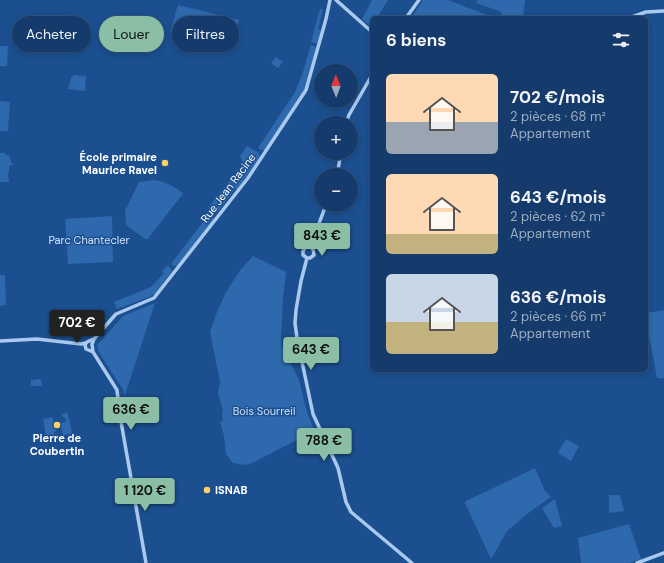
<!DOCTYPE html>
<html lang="fr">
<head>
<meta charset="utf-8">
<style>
  body { margin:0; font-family:"DM Sans",sans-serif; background:#214673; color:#f1f3f6; height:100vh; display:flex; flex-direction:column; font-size:15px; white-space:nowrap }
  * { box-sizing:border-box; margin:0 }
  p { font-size:13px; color:#9dadc1 }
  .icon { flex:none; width:22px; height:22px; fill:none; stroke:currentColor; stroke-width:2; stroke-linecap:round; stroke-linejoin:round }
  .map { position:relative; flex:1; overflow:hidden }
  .sheet { position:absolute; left:370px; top:16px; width:278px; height:356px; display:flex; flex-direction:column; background:#143b6b; border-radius:6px; box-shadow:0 2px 6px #0003,0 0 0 1px #33557e }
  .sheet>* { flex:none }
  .top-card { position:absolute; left:12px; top:16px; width:298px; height:36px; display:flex; gap:8px }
  .needle { width:26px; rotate:359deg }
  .buttons { position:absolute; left:314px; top:64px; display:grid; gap:8px }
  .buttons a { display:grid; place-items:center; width:44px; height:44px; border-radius:50%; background:#143b6b; box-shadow:0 2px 6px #0003,0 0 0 1px #33557e; font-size:20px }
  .price { position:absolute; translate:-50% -34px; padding:0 9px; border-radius:4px; background:#8abfa5; color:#111; font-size:13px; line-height:26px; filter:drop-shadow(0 1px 2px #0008) }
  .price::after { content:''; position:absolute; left:50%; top:24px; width:12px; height:9px; margin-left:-6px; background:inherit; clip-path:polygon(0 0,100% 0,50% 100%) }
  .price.selected { background:#222; color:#fff }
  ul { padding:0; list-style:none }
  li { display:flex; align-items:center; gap:12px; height:100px; padding:0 16px }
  li span { display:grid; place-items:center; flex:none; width:112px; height:80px; border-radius:6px; color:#555 }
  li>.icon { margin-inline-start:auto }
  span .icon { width:48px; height:48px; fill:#fffc; stroke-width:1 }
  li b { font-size:17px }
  h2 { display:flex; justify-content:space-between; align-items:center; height:48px; padding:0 16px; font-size:17px }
  .pill { padding:0 14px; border-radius:18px; background:#143b6b; box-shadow:0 2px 6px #0003,0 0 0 1px #33557e; font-size:14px; line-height:36px }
  .pill.selected { background:#8abfa5; color:#111 }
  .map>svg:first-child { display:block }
  .green { fill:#2e69ad }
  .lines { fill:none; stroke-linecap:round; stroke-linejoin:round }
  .minor { stroke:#a9c9ee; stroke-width:3.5 }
  .poi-dot { fill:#ffd166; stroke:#1b4f8f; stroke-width:1.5 }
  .labels { text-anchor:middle; stroke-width:3; stroke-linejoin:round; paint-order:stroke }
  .poi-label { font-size:11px; font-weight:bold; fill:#fff; stroke:#1b4f8f; text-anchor:end }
  .street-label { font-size:11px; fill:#fff; stroke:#1b4f8f }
  .park-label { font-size:11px; fill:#cfe3fa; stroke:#1b4f8f }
</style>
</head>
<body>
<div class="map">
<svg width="664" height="563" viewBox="0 0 664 563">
  <rect width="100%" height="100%" fill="#1b4f8f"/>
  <path class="green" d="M 372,0 L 388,0 L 377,18 L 372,18 L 371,27 L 362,19 Z
    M 423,0 L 448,0 L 487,15 L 488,18 L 411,18 Z
    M 478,0 L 525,0 L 523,18 L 505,18 L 505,17 L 501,15 L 502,12 L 476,3 Z
    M 178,5 L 239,20 L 231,44 L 170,32 Z
    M 320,9 L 323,9 L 318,29 L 321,30 L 317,44 L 311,42 Z
    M 311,45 L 317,47 L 306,86 L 302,94 L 265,150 L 261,150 L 258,148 L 295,92 L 303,72 Z
    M 0,46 L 8,46 L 7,66 L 0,66 Z
    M 276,57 L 283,62 L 278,68 L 271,63 Z
    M 74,75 L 86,76 L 85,91 L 68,89 L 71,78 Z
    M 0,101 L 10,102 L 8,131 L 0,131 Z
    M 247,146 L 259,153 L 259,158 L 237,190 L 235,189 L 217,213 L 214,213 L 208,208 L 238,170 L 240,172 C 245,165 243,163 240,156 Z
    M 0,153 L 4,153 L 10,157 L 11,163 L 16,162 L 12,163 L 14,165 L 9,166 L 9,171 L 8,173 L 9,182 L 0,182 Z
    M 153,180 C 165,181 173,186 183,193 L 182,195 L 150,236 L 148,239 L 145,239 L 126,225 L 125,211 L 139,182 Z
    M 209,214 L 213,218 L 213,220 L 177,266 L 174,266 L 171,264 Z
    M 112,216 L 113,262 L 68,264 L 65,219 Z
    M 253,256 L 286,272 L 283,298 L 281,337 L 282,346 L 299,380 L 307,412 L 315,432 L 314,434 L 293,442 L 250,464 L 244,465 L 233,463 L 226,454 L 224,436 L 220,422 L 223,420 L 222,413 L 223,410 L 218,393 L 220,382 L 210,332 L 217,312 L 226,292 L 241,269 Z
    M 169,266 L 172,271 L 156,293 L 152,296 L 117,309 L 114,302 L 151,287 L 164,273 L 162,271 L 166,267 Z
    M 0,275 L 5,275 L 6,305 L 0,306 Z
    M 155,303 L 125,395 L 122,388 L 98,351 L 97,345 L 123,316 Z
    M 664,310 L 664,378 L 657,378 L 646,320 L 646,313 Z
    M 41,379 L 42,386 L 31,386 L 31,380 Z
    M 68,413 L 72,434 L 63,435 L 60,423 L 66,422 L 66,420 L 61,414 Z
    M 53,417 L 53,422 L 55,424 L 56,431 L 54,432 L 55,435 L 46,437 L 43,419 Z
    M 566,439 L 579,446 L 571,461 L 558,453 Z
    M 535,468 L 545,491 L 551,497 L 527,514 L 507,531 L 491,559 L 465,503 L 466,501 Z
    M 609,495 L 620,495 L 624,511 L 609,513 Z
    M 555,499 L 562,526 L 554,528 L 542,508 Z
    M 629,524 L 641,559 L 629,563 L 581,563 L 578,538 Z"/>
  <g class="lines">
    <path class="minor" d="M 336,0 L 372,32
      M 406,18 L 419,0
      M 629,18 L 646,12 L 664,11
      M 346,123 L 349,115 L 372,75
      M 337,175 L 341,153
      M 310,247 L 326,205
      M 307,258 L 301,281 L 296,310 L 295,323 L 297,338 L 313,414 L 338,468 L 346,502 L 351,512 L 412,563
      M 307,258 L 310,258 L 314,255 L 313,249 L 310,247
      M 307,258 L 303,255 L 303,251 L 306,247 L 310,247
      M 0,341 L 37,339 L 81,344 L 86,343
      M 93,352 L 86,349 L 85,345 L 87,342 L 93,339
      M 146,563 L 120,416 L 117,390 L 93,352 L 92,344 L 94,339 L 116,314 L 154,298 L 248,178 L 306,90 L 326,19 L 330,0
      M 637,563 L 664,553"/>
  </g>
  <g class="poi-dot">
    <circle cx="165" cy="163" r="4"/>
    <circle cx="57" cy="425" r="4"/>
    <circle cx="207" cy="490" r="4"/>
  </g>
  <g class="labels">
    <g class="poi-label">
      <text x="157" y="161">École primaire<tspan x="157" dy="13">Maurice Ravel</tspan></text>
      <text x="57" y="442" text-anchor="middle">Pierre de<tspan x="57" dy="13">Coubertin</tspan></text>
      <text x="215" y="494" text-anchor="start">ISNAB</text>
    </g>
    <g class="street-label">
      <text transform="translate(228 188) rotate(-53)" y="4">Rue Jean Racine</text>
    </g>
    <g class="park-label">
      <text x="89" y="244">Parc Chantecler</text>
      <text x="264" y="415">Bois Sourreil</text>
    </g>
  </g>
</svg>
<div class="buttons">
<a><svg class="needle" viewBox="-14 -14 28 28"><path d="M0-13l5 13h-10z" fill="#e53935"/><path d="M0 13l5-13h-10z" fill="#9dadc1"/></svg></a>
<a>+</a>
<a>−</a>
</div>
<b class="price" style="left:322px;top:257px">843 €</b>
<b class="price selected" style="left:77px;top:344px">702 €</b>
<b class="price" style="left:311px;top:371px">643 €</b>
<b class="price" style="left:131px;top:431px">636 €</b>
<b class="price" style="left:324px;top:462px">788 €</b>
<b class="price" style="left:145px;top:512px">1 120 €</b>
<div class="top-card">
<a class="pill">Acheter</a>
<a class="pill selected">Louer</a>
<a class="pill">Filtres</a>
</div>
<section class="sheet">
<h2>6 biens<svg class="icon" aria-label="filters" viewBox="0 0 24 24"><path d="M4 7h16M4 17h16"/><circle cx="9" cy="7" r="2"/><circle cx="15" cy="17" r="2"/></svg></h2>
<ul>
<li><span style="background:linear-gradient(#ffd9b3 60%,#9aa5b1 0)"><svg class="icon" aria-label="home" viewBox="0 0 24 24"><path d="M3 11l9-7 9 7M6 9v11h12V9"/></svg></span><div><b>702 €/mois</b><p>2 pièces · 68 m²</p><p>Appartement</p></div></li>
<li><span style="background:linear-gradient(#ffd9b3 75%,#c2b280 0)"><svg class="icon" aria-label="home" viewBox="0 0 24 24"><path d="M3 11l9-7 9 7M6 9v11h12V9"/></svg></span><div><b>643 €/mois</b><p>2 pièces · 62 m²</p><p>Appartement</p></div></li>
<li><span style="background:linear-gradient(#c9d6e8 60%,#c2b280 0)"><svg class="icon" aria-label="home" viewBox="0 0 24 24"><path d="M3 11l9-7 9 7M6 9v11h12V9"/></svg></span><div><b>636 €/mois</b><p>2 pièces · 66 m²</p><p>Appartement</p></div></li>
</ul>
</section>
</div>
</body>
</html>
